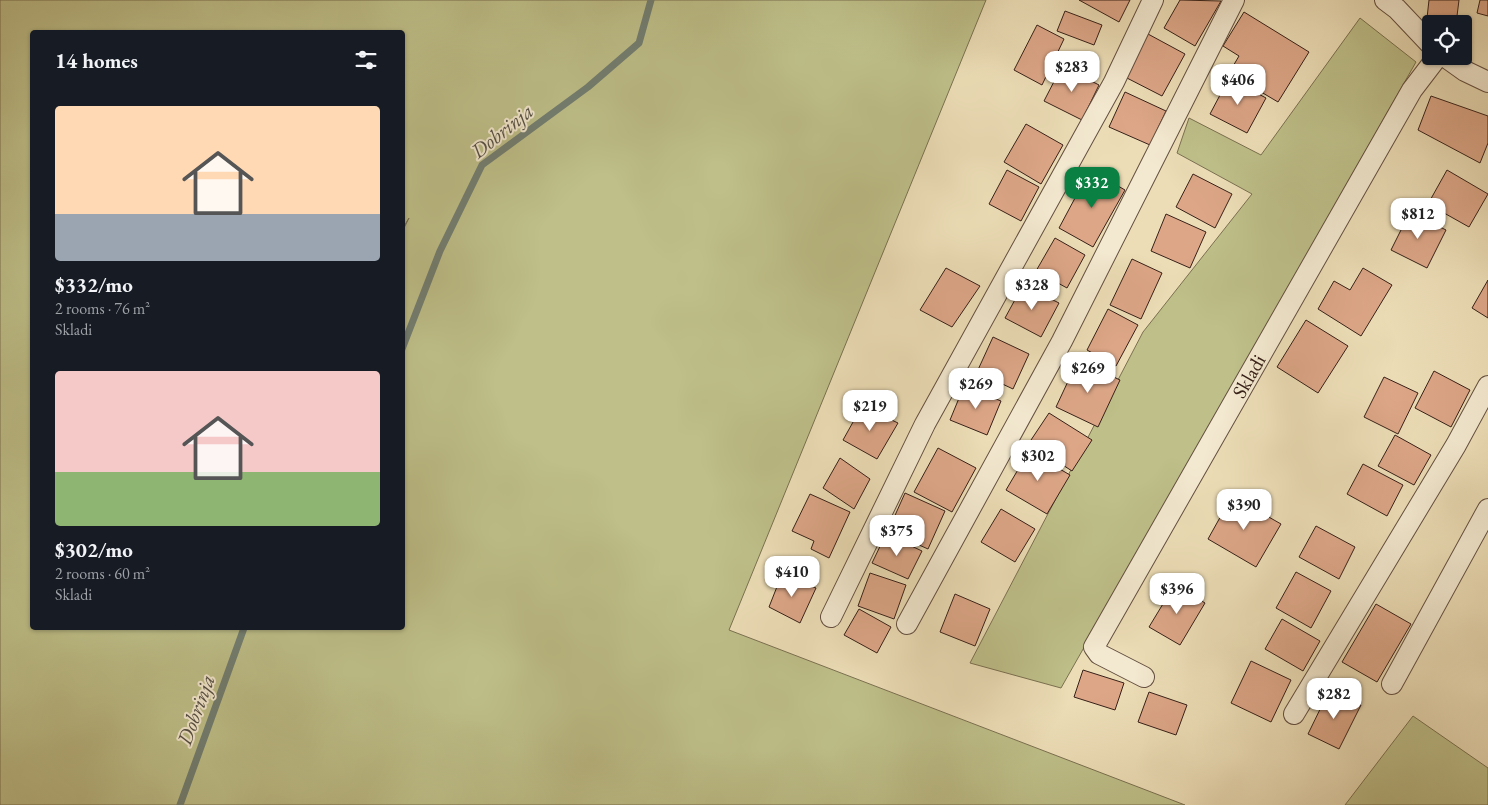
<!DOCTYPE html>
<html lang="en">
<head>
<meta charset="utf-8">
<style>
  body { margin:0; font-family:"EB Garamond",serif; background:#20242c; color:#f1f3f6; height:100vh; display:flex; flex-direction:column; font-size:19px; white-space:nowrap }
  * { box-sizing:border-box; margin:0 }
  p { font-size:16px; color:#9ea1a6 }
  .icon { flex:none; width:28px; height:28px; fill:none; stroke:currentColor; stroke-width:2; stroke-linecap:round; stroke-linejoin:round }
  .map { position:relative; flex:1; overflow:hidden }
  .drawer { position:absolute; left:30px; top:30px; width:375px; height:600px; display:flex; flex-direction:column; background:#171b24; border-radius:5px; box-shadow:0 1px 4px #0004 }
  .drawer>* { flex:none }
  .buttons { position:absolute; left:1422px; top:15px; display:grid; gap:10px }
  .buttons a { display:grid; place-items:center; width:50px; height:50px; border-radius:5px; background:#171b24; box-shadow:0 1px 4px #0004; font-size:25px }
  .price { position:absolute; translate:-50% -42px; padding:0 11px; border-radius:10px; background:#fff; color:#222; font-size:16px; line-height:32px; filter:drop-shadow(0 1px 2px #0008) }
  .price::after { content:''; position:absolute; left:50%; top:30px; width:15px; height:11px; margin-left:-8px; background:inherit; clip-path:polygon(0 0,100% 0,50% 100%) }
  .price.selected { background:#0b8043; color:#fff }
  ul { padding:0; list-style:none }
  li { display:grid; align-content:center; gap:10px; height:265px; padding:0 25px }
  li span { display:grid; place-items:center; height:155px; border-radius:5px; color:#555 }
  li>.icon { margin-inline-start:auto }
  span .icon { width:90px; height:90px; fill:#fffc; stroke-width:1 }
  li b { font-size:21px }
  h2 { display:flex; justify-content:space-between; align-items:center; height:60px; padding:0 25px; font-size:21px }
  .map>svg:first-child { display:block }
  .green { fill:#bebf89; stroke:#7a7050; fill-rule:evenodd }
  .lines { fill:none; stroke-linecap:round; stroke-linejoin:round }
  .stream { stroke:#727e71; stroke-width:7 }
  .building { fill:#dca687; stroke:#372018 }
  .minor-casing { stroke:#644f40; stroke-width:22 }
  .minor { stroke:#f3e9d0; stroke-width:20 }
  .labels { text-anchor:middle; stroke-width:4; stroke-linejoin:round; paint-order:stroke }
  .street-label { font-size:20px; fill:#372018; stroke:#f3e9d0 }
  .water-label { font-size:21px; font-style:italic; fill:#544f44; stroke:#f3e9d0 }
</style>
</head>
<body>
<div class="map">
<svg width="1488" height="805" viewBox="0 0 1488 805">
  <rect width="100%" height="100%" fill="#ecddb6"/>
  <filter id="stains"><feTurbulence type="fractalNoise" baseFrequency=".004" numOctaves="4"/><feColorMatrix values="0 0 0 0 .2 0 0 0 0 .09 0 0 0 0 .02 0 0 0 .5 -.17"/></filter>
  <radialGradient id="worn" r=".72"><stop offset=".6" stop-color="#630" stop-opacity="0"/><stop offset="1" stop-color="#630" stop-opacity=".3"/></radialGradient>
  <path class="green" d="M 0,0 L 986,0 L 729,630 L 1185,805 L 0,805 ZM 402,32 L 403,228 L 409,218 L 402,232 L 402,628 L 32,628 L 32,32 Z
    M 1360,18 L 1416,62 L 1061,688 L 970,663 L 1143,332 L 1252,194 L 1177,153 L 1189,118 L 1261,155 Z
    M 1413,716 L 1488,768 L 1488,805 L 1345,805 Z"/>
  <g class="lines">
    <path class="stream" d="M 402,349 L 440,251 L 482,165 L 588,87 L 639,43 L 651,0
      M 180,805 L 244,628"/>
  </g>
  <path class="building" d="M 1079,0 L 1130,0 L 1119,22 Z
    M 1180,0 L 1221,1 L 1195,46 L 1164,28 Z
    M 1429,0 L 1459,0 L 1456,24 L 1431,24 L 1431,28 L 1426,27 Z
    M 1480,0 L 1488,0 L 1488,16 L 1477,13 Z
    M 1065,11 L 1102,25 L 1094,45 L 1057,31 Z
    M 1244,12 L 1309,52 L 1278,102 L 1229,73 L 1239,56 L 1223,46 Z
    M 1037,25 L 1064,39 L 1042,85 L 1014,70 Z
    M 1148,34 L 1185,54 L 1162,96 L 1125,77 Z
    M 1062,66 L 1099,85 L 1082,120 L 1044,101 Z
    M 1229,78 L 1266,98 L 1247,133 L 1210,114 Z
    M 1125,92 L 1166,111 L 1150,145 L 1109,127 Z
    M 1431,96 L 1488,116 L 1488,143 L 1480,163 L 1418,130 Z
    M 1026,124 L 1063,145 L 1041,184 L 1004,162 Z
    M 1007,170 L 1039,187 L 1021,221 L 989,204 Z
    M 1090,170 L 1125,190 L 1093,247 L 1059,228 Z
    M 1447,170 L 1488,194 L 1469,227 L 1428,204 Z
    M 1193,174 L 1232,194 L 1215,228 L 1176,207 Z
    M 1410,212 L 1446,230 L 1427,268 L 1391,250 Z
    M 1166,214 L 1206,232 L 1190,268 L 1151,251 Z
    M 1055,238 L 1085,255 L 1067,288 L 1036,271 Z
    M 1132,259 L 1162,273 L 1141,319 L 1110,305 Z
    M 946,268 L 980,286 L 952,327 L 920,310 Z
    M 1363,268 L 1392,285 L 1361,336 L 1318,309 L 1334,281 L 1350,290 Z
    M 1488,280 L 1488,318 L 1472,308 Z
    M 1023,285 L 1059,303 L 1041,337 L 1005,318 Z
    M 1108,309 L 1138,325 L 1116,366 L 1087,350 Z
    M 1306,320 L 1348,346 L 1318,393 L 1277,367 Z
    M 993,337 L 1029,354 L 1013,389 L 977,372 Z
    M 1078,360 L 1120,380 L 1098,427 L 1056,407 Z
    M 1434,371 L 1470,390 L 1451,427 L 1415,408 Z
    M 1384,377 L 1418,393 L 1398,434 L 1364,417 Z
    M 964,386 L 1001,401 L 987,435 L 950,420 Z
    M 862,406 L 898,423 L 877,459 L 843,440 Z
    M 1049,413 L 1092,440 L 1072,471 L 1029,443 Z
    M 1395,435 L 1431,455 L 1414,485 L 1378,466 Z
    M 938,448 L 976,468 L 952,512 L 914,492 Z
    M 1029,451 L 1070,475 L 1047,514 L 1006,490 Z
    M 840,458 L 870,479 L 854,509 L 823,488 Z
    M 1363,464 L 1403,485 L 1387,516 L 1347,494 Z
    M 905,493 L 945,511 L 928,549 L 888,531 Z
    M 810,494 L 850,512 L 829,558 L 811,549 L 814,541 L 792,531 Z
    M 1232,496 L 1281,524 L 1256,567 L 1208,539 Z
    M 1001,509 L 1035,529 L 1015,562 L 981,542 Z
    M 1316,526 L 1355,547 L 1339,579 L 1299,557 Z
    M 886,534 L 922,551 L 908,579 L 872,563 Z
    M 1296,572 L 1331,591 L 1311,628 L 1276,608 Z
    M 870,573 L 906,585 L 894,619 L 858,606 Z
    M 782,574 L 816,588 L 800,623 L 769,607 Z
    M 1175,584 L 1205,603 L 1180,645 L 1149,627 Z
    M 955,594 L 990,609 L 975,646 L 940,632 Z
    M 1376,604 L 1411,624 L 1377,682 L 1342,662 Z
    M 859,609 L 891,627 L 877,653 L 844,635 Z
    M 1282,619 L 1320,641 L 1303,671 L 1265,649 Z
    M 1251,661 L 1291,680 L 1271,722 L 1231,703 Z
    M 1083,670 L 1124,683 L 1115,710 L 1074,697 Z
    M 1149,692 L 1187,705 L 1176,735 L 1138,722 Z
    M 1327,695 L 1338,701 L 1341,695 L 1361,705 L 1339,749 L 1308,734 Z"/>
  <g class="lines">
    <defs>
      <g id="minor">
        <path d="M 1385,0 L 1397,9 L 1431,45"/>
        <path d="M 1444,56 L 1465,71 L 1488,82"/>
        <path d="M 831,617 L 925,424 L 1114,82 L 1153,0"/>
        <path d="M 907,624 L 1062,341 L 1234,0"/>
        <path id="s1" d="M 1144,677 L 1099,654 L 1094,647 L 1412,90 L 1438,56"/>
        <path d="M 1392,684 L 1488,509"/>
        <path d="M 1294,714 L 1456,445 L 1488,386"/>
      </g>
    </defs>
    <use href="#minor" class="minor-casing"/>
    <use href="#minor" class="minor"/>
  </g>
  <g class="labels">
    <g class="street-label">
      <text dy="7" stroke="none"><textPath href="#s1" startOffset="371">Skladi</textPath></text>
    </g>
    <g class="water-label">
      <text transform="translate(502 131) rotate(-39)" y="7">Dobrinja</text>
      <text transform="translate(196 710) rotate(-70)" y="7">Dobrinja</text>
    </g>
  </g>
  <rect width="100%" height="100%" filter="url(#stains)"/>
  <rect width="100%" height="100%" fill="url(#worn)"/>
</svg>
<div class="buttons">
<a><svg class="icon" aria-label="locate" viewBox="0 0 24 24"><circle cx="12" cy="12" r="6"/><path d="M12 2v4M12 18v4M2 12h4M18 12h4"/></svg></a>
</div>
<b class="price" style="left:1072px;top:93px">$283</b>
<b class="price" style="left:1238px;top:106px">$406</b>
<b class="price selected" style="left:1092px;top:209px">$332</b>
<b class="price" style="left:1418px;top:240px">$812</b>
<b class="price" style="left:1032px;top:311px">$328</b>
<b class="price" style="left:1088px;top:394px">$269</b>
<b class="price" style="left:976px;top:410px">$269</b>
<b class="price" style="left:870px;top:432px">$219</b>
<b class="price" style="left:1038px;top:482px">$302</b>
<b class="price" style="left:1244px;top:531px">$390</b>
<b class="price" style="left:897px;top:557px">$375</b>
<b class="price" style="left:792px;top:598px">$410</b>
<b class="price" style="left:1177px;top:615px">$396</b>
<b class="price" style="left:1334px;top:720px">$282</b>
<section class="drawer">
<h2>14 homes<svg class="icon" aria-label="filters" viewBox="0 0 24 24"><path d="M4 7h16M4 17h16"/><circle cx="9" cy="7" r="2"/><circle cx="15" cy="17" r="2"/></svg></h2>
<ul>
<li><span style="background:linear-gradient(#ffd9b3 70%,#9aa5b1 0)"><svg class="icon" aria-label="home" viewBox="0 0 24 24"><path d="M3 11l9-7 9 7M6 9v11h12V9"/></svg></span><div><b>$332/mo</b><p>2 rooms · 76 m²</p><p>Skladi</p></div></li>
<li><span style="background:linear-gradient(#f6c9c9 65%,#8fb573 0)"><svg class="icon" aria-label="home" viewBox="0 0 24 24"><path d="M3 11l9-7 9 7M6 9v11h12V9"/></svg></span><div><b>$302/mo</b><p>2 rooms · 60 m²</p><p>Skladi</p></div></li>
</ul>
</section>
</div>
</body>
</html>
